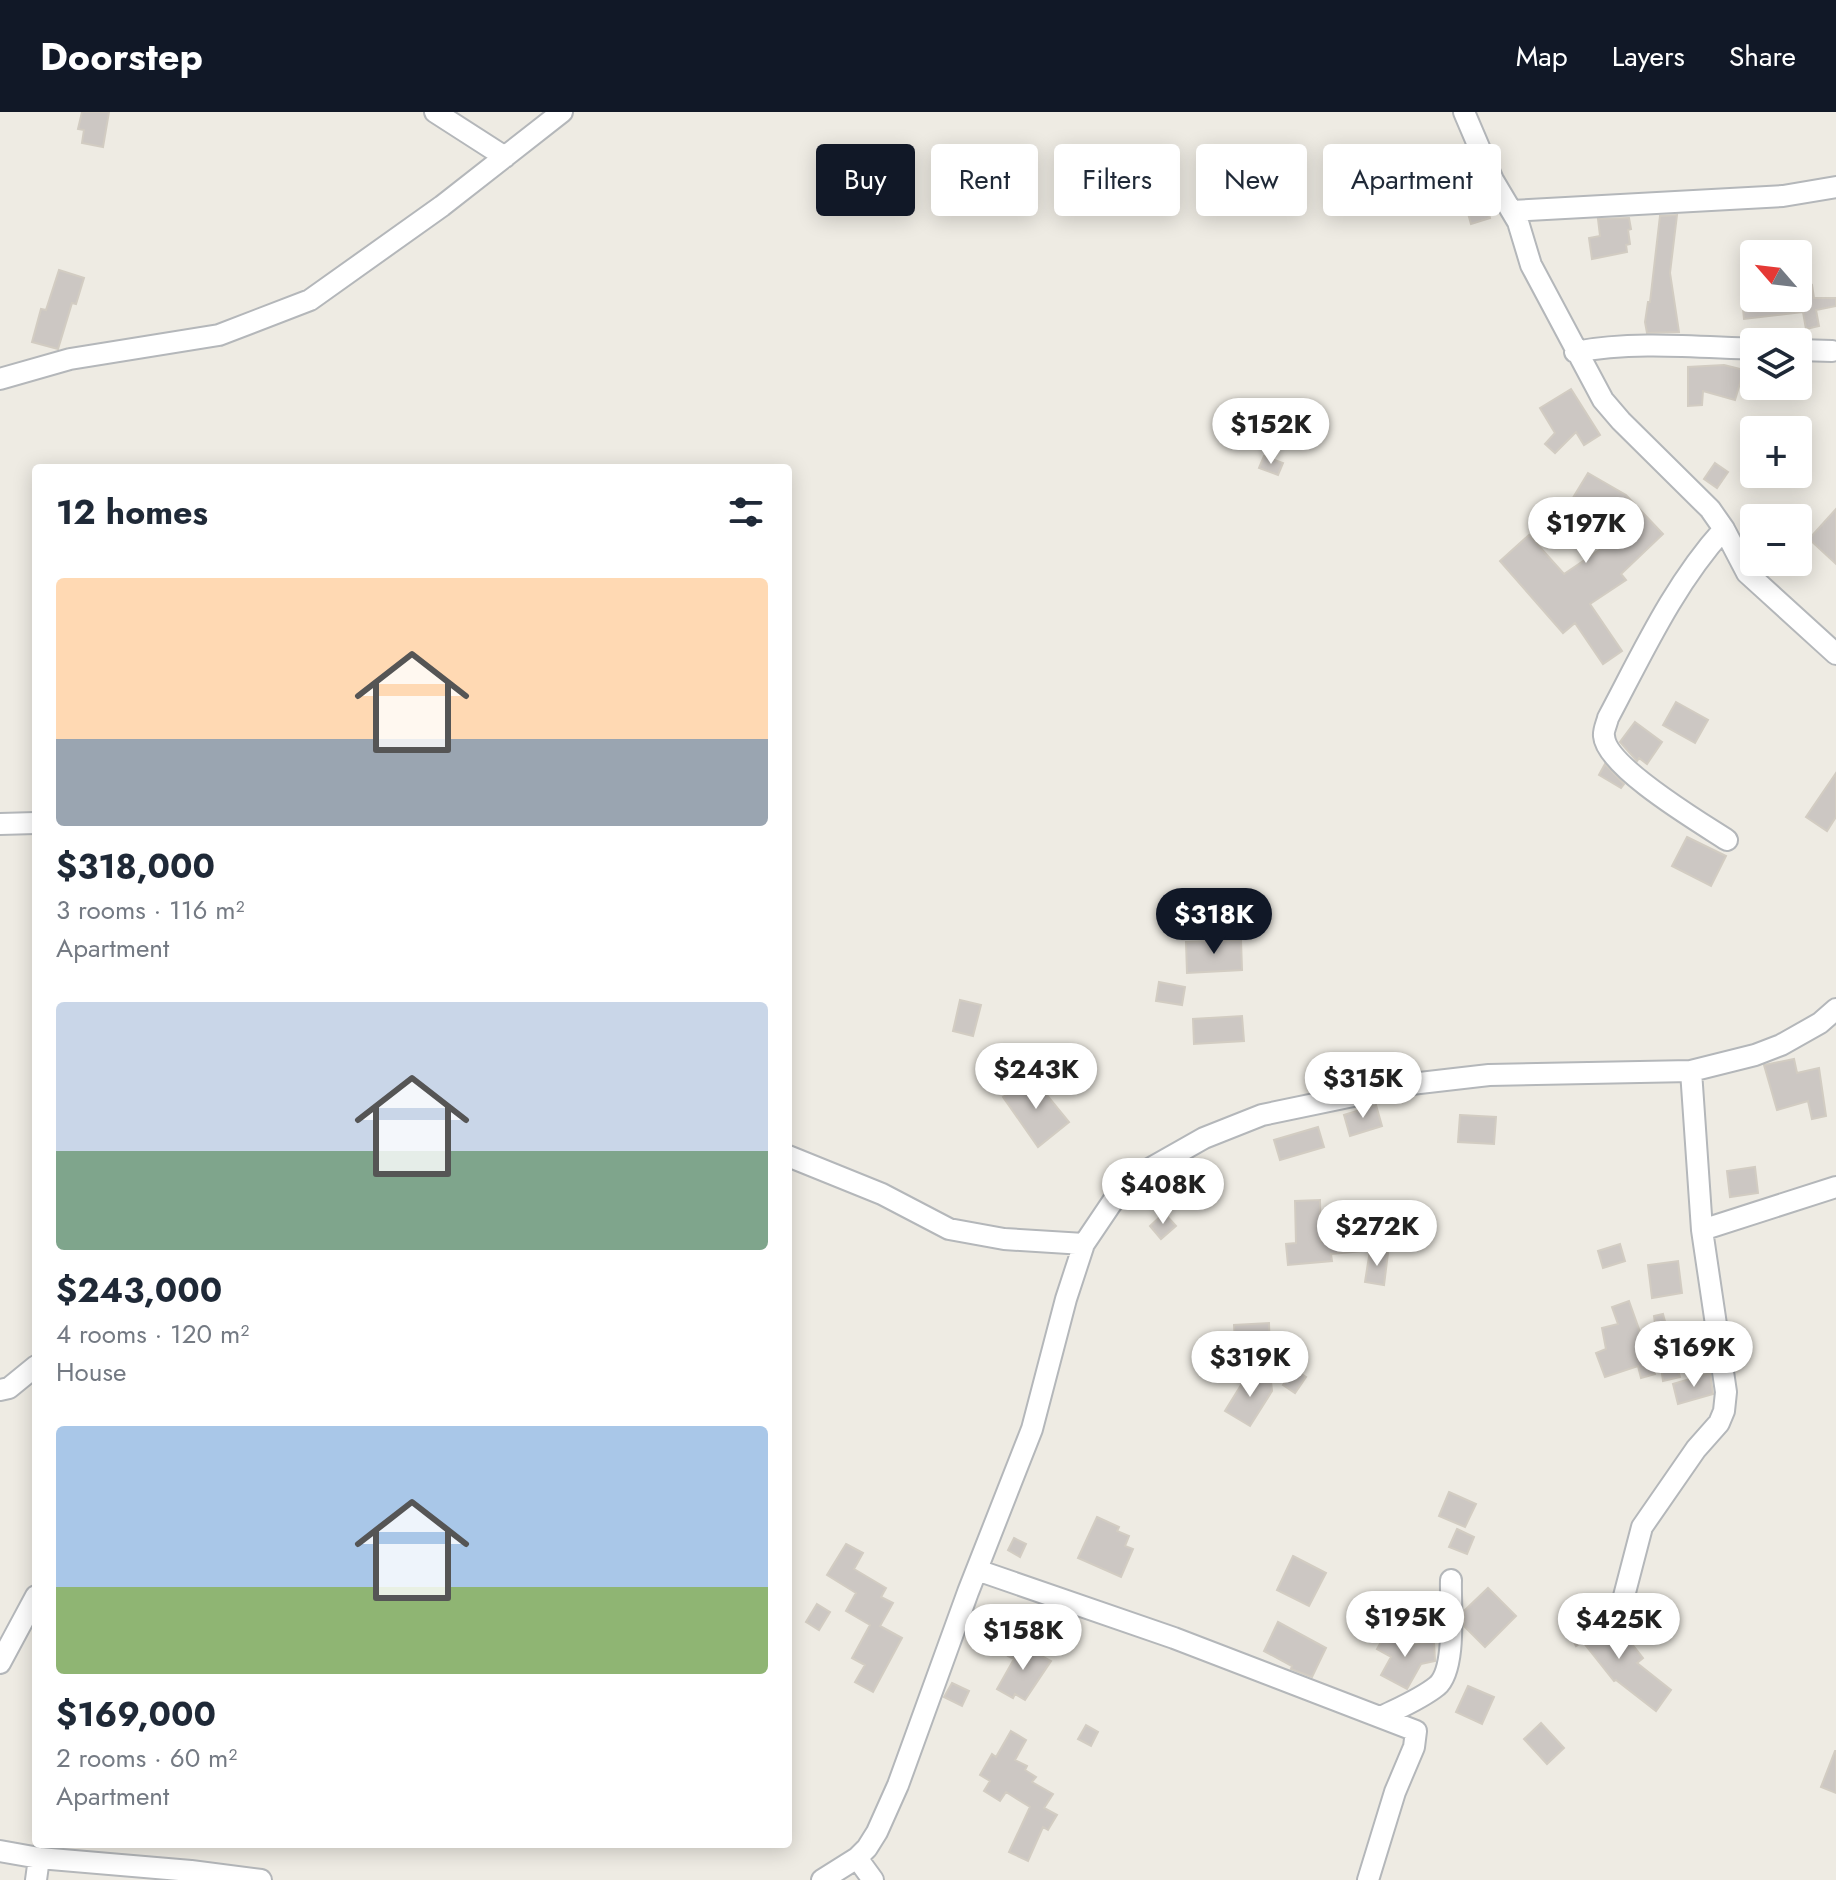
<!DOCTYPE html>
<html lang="en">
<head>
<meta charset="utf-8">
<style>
  body { margin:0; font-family:Jost,sans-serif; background:#f2f2f3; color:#1f2937; height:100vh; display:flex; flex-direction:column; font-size:30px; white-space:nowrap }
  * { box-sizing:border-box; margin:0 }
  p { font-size:26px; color:#747a83 }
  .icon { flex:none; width:44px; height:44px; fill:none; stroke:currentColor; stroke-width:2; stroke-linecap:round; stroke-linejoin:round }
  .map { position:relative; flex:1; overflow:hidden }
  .details { position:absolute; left:32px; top:352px; width:760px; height:1384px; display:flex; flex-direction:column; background:#fff; border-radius:8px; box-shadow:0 4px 20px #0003 }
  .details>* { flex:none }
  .hud { position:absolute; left:816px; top:32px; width:760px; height:72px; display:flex; gap:16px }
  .needle { width:52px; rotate:298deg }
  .tools { position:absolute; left:1740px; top:128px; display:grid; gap:16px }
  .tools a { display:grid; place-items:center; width:72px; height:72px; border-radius:8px; background:#fff; box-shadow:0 4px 20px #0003; font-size:40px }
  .price { position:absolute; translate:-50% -68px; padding:0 18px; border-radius:28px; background:#fff; color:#222; font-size:26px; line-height:52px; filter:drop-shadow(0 2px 4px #0008) }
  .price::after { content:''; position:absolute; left:50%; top:48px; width:24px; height:18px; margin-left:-12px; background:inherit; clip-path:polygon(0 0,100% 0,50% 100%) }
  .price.active { background:#111827; color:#fff }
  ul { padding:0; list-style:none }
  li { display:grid; align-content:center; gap:16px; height:424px; padding:0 24px }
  li span { display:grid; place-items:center; height:248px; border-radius:8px; color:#555 }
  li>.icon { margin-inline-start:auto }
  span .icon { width:144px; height:144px; fill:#fffc; stroke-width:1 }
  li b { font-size:34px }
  h2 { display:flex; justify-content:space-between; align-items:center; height:96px; padding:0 24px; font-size:34px }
  .tag { padding:0 28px; border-radius:8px; background:#fff; box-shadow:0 4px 20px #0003; font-size:28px; line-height:72px }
  .tag.active { background:#111827; color:#fff }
  header { display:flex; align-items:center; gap:48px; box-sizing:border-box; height:112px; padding:0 40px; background:#111827; color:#fff }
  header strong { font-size:38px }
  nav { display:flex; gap:44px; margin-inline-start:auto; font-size:28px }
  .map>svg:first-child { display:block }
  .building { fill:#ccc7c3; stroke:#d2ccc2; stroke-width:2 }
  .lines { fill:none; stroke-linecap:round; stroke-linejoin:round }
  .minor-casing { stroke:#b4b7ba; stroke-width:24 }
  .minor { stroke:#fff; stroke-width:20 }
</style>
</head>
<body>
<header>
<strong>Doorstep</strong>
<nav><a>Map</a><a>Layers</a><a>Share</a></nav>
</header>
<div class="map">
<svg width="1836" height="1768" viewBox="0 0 1836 1768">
  <rect width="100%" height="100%" fill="#eeebe3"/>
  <path class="building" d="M 82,0 L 109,0 L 103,35 L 82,31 L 84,18 L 78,17 Z
    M 1482,75 L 1490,106 L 1471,112 L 1462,80 Z
    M 1677,103 L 1670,161 L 1679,220 L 1647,221 L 1645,210 L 1648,190 L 1650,190 L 1660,104 Z
    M 1629,106 L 1631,117 L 1628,118 L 1630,132 L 1626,133 L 1627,140 L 1592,147 L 1589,126 L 1600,124 L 1598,107 Z
    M 59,158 L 84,166 L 76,192 L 72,191 L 58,237 L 32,230 L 41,197 L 46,198 Z
    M 1812,173 L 1814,186 L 1836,186 L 1836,194 L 1816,198 L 1819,214 L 1806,217 L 1803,200 L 1744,207 L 1742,186 L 1801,186 L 1798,175 Z
    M 1724,253 L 1744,258 L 1735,288 L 1703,279 L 1702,293 L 1688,294 L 1688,255 Z
    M 1571,277 L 1600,323 L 1584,333 L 1576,320 L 1555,341 L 1545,332 L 1555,321 L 1540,296 Z
    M 1264,344 L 1283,351 L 1278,363 L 1259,356 Z
    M 1715,351 L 1728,360 L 1717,376 L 1704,367 Z
    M 1588,361 L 1626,383 L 1663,422 L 1621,462 L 1626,468 L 1590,492 L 1622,539 L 1603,552 L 1575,511 L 1563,521 L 1500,449 L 1529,423 L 1564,462 L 1614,428 L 1598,411 L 1568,394 Z
    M 1836,397 L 1836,452 L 1809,427 Z
    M 1676,590 L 1708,608 L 1695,631 L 1663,613 Z
    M 1635,610 L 1662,630 L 1647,652 L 1639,646 L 1637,649 L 1620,630 Z
    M 1605,652 L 1624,672 L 1621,676 L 1599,663 Z
    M 1836,661 L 1836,705 L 1827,719 L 1806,705 Z
    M 1687,725 L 1726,744 L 1711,774 L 1672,754 Z
    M 1241,828 L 1242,858 L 1187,861 L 1186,830 Z
    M 1159,870 L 1185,875 L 1182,893 L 1156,889 Z
    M 960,888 L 981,893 L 973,924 L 953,919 Z
    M 1242,904 L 1244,929 L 1194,932 L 1193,907 Z
    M 1794,947 L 1797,961 L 1819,956 L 1826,1004 L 1812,1007 L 1808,989 L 1777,998 L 1764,953 Z
    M 1032,965 L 1069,1010 L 1038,1035 L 1003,985 Z
    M 1376,993 L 1382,1014 L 1350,1024 L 1344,1003 Z
    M 1460,1003 L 1496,1005 L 1494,1032 L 1458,1030 Z
    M 1318,1015 L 1324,1035 L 1280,1048 L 1274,1028 Z
    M 1755,1055 L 1758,1081 L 1730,1085 L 1727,1059 Z
    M 1320,1088 L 1321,1129 L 1360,1125 L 1362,1139 L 1331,1142 L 1332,1149 L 1288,1153 L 1286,1132 L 1296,1131 L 1295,1089 Z
    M 1164,1101 L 1176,1114 L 1161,1127 L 1150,1114 Z
    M 1620,1132 L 1625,1149 L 1603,1156 L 1598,1139 Z
    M 1370,1138 L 1388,1141 L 1384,1173 L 1365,1170 Z
    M 1678,1149 L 1682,1181 L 1652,1186 L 1648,1153 Z
    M 1629,1189 L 1655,1262 L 1641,1266 L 1638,1254 L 1605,1265 L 1596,1241 L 1606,1237 L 1602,1216 L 1618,1212 L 1612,1195 Z
    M 1663,1202 L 1680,1265 L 1663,1269 L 1654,1204 Z
    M 1269,1211 L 1270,1243 L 1236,1244 L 1234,1213 Z
    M 1294,1257 L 1306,1265 L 1295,1281 L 1283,1273 Z
    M 1256,1260 L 1271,1269 L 1272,1279 L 1250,1314 L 1225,1299 L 1241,1273 L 1246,1276 Z
    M 1710,1261 L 1713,1282 L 1678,1292 L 1673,1272 Z
    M 1449,1380 L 1476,1392 L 1465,1415 L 1439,1404 Z
    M 1097,1405 L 1119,1415 L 1117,1419 L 1129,1424 L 1125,1434 L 1133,1437 L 1121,1465 L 1078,1446 Z
    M 1457,1417 L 1474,1425 L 1467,1442 L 1449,1435 Z
    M 1014,1426 L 1026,1432 L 1020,1445 L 1008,1438 Z
    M 846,1432 L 863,1441 L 854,1457 L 886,1476 L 881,1485 L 893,1491 L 880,1514 L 902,1526 L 873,1580 L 855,1570 L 865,1553 L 852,1546 L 870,1513 L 846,1499 L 856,1481 L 827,1463 Z
    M 1293,1444 L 1326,1461 L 1309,1494 L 1277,1478 Z
    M 1488,1476 L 1516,1504 L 1485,1535 L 1464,1514 L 1464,1499 Z
    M 817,1492 L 830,1500 L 819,1518 L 806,1510 Z
    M 1586,1499 L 1602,1531 L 1620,1517 L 1643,1546 L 1637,1551 L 1671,1578 L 1656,1599 L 1616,1568 L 1614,1569 L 1583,1530 L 1576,1534 L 1564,1510 Z
    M 1278,1510 L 1326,1536 L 1312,1565 L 1291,1557 L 1292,1554 L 1264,1539 Z
    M 1386,1521 L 1409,1534 L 1434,1529 L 1435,1549 L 1421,1552 L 1407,1577 L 1381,1563 L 1391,1545 L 1377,1537 Z
    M 1016,1530 L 1051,1549 L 1025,1588 L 1015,1582 L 1013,1586 L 997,1577 L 1014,1547 L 1008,1544 Z
    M 952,1571 L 969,1579 L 962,1594 L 944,1585 Z
    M 1468,1574 L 1494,1585 L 1482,1612 L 1456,1600 Z
    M 1541,1611 L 1564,1636 L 1547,1652 L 1524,1627 Z
    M 1086,1613 L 1098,1620 L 1091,1634 L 1078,1627 Z
    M 1011,1619 L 1026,1628 L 1015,1648 L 1027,1654 L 1025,1658 L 1036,1665 L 1032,1670 L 1053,1682 L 1044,1696 L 1057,1703 L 1048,1718 L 1043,1715 L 1028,1749 L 1009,1740 L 1030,1695 L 1006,1680 L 1000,1689 L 984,1679 L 990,1669 L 980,1663 L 992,1642 L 996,1645 Z
    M 1835,1639 L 1836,1639 L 1836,1681 L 1821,1675 Z"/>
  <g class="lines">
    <defs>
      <path id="minor" d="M 435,0 L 505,45
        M 1464,0 L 1493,68 L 1518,110 L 1531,153 L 1603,288 L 1621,309 L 1710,397 L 1724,417 L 1747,461 L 1836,542
        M 1512,99 L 1783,84 L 1836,75
        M 1798,238 L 1832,239
        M 1575,240 C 1634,229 1695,235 1754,237
        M 0,267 L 70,247 L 219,223 L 310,188 L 442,94 L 562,0
        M 1724,417 C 1674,472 1643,540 1608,606 C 1607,611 1603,619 1604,624 C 1606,655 1701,711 1727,728
        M 0,712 L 36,711
        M 788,1044 L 882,1082 L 949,1117 L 1004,1127 L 1084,1132
        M 1702,1118 L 1836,1075
        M 0,1278 L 9,1276 L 36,1254
        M 977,1458 L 1174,1526 L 1416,1619 L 1414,1635 L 1395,1680 L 1368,1768
        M 1623,1488 L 1642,1415 L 1696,1337 L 1719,1311 L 1724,1299 L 1726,1280 L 1702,1118 L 1691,959
        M 0,1551 L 36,1484
        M 1381,1605 C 1399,1596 1421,1587 1437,1574 C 1457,1557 1450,1492 1451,1468
        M 0,1739 L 39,1746 L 191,1759 L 261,1768
        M 857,1746 L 873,1768
        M 36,1768 L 39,1746
        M 822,1768 L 857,1746 L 867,1736 L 877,1720 L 898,1673 L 968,1480 L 1032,1317 L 1066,1187 L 1084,1132 L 1113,1089 L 1126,1077 L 1151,1056 L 1204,1026 L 1262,1003 L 1411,972 L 1489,963 L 1691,959 L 1755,943 L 1781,933 L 1820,911 L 1836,897"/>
    </defs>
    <use href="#minor" class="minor-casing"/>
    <use href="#minor" class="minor"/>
  </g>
</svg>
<div class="tools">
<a><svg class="needle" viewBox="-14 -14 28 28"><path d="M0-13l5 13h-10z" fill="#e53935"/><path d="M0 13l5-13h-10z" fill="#747a83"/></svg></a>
<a><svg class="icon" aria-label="layers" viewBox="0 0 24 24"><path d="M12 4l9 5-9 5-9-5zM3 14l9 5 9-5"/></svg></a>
<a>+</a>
<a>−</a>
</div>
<b class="price" style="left:1271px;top:354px">$152K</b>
<b class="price" style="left:1586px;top:453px">$197K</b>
<b class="price active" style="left:1214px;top:844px">$318K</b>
<b class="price" style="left:1036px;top:999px">$243K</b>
<b class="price" style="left:1363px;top:1008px">$315K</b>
<b class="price" style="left:1163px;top:1114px">$408K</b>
<b class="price" style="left:1377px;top:1156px">$272K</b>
<b class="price" style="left:1694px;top:1277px">$169K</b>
<b class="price" style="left:1250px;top:1287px">$319K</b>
<b class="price" style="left:1405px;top:1547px">$195K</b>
<b class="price" style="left:1619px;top:1549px">$425K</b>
<b class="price" style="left:1023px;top:1560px">$158K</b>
<div class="hud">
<a class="tag active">Buy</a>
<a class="tag">Rent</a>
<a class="tag">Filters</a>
<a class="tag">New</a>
<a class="tag">Apartment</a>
</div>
<section class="details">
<h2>12 homes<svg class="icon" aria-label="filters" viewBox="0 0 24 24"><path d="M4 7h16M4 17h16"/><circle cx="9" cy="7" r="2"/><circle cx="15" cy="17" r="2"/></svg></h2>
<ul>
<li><span style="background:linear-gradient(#ffd9b3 65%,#9aa5b1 0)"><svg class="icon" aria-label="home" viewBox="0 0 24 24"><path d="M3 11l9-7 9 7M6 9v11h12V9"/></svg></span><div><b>$318,000</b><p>3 rooms · 116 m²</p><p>Apartment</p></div></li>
<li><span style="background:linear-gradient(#c9d6e8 60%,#7fa58c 0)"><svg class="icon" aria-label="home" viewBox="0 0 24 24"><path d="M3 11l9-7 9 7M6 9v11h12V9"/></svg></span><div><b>$243,000</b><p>4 rooms · 120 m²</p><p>House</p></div></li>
<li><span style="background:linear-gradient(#a9c7e8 65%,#8fb573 0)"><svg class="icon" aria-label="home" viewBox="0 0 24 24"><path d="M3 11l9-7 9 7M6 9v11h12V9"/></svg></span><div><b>$169,000</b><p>2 rooms · 60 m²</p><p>Apartment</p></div></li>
</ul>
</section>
</div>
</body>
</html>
